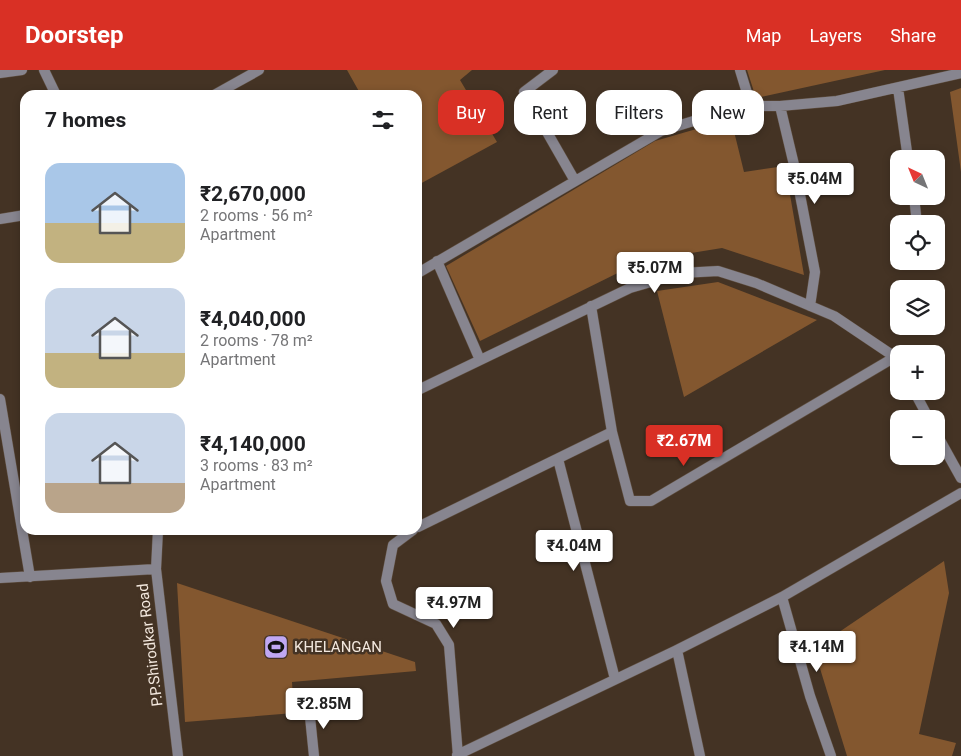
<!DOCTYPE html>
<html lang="en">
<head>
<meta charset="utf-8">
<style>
  body { margin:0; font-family:Roboto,sans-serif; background:#f6f6f6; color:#202124; height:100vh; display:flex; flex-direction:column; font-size:19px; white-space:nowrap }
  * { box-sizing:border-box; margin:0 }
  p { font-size:16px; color:#757577 }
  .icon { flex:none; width:28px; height:28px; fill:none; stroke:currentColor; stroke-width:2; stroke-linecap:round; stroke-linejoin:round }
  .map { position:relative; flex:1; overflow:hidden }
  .details { position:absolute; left:20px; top:20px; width:402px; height:445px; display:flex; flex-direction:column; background:#fff; border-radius:15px; box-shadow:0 2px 8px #0003 }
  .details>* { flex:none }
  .hud { position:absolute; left:438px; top:20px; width:448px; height:45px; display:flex; gap:10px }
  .needle { width:32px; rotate:317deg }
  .buttons { position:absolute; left:890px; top:80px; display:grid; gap:10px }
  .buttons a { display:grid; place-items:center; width:55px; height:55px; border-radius:10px; background:#fff; box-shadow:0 2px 8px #0003; font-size:25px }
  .price { position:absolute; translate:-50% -42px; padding:0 11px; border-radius:5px; background:#fff; color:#222; font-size:16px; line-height:32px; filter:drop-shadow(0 1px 2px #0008) }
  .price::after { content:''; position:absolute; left:50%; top:30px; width:15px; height:11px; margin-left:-8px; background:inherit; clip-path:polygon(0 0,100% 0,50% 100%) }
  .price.selected { background:#d93025; color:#fff }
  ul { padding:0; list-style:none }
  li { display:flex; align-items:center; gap:15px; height:125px; padding:0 25px }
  li span { display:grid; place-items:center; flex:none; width:140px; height:100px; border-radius:15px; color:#555 }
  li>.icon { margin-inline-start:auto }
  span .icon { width:60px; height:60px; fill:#fffc; stroke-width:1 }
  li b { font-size:21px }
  h2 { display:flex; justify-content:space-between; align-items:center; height:60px; padding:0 25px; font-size:21px }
  .pill { padding:0 18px; border-radius:15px; background:#fff; box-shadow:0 2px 8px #0003; font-size:18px; line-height:45px }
  .pill.selected { background:#d93025; color:#fff }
  header { display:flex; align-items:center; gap:30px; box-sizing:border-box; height:70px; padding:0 25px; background:#d93025; color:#fff }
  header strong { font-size:24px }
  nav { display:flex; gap:28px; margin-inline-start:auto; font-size:18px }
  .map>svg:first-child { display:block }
  .green { fill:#83572f }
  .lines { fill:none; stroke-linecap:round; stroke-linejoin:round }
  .street-casing { stroke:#605042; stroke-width:11 }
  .street { stroke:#87858f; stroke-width:10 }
  .labels { text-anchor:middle; stroke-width:5; stroke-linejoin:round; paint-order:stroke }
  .street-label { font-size:15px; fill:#f3e8de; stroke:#443324 }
  .poi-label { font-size:15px; fill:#f3e8de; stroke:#443324; text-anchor:start }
</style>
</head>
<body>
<header>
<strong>Doorstep</strong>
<nav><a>Map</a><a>Layers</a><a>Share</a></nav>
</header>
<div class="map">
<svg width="961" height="686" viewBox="0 0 961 686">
  <rect width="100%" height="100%" fill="#443324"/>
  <path class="green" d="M 347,0 L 472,0 L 460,10 L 497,72 L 418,115 L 418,25 L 361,25 Z
    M 747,0 L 885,0 L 756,28 Z
    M 961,18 L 961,102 L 950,22 Z
    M 731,49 L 744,102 L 785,96 L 804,205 L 722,178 L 642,191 L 480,271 L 446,196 L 655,71 Z
    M 718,212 L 817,250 L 684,327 L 657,221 Z
    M 944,491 L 949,523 L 919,664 L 956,673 L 952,686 L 847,686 L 814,579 Z
    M 177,513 L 415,592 L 416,601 L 292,612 L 294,643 L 185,652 Z"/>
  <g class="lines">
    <defs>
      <path id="street" d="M 44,0 L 56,25
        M 553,0 L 524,22 L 575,111
        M 740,0 L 751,36
        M 0,3 L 22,0
        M 898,18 L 908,89
        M 214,25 L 259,0
        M 780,36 L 795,99 L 815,202 L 810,236
        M 914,126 L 917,154
        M 0,149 L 25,145
        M 437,191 L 480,290
        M 418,203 L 661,61 L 726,41 L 751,36 L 780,36 L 837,31 L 961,3
        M 591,236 L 612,362 L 630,431 L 651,431 L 895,287
        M 418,320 L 630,218 L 682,203 L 718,201 L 756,213 L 834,246 L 895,287 L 899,294
        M 914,321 L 929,349
        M 0,329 L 30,507
        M 936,363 L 961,408
        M 558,389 L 615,609
        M 418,457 L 612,362
        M 158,460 L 156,499 L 178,686
        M 413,460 L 393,475 L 386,511 L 393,534 L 436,554 L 449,575 L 458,686
        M 0,508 L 156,499
        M 782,527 L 810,626 L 831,686
        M 677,580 L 700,686
        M 309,637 L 314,686
        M 457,685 L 677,580 L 782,527 L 961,423"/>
    </defs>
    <use href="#street" class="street-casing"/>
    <use href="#street" class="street"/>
  </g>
  <defs>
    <symbol id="stadium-square" viewBox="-11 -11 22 22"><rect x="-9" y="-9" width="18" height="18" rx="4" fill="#c0a8f3" stroke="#443324"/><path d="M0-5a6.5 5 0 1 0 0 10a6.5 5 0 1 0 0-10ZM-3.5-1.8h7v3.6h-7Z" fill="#111"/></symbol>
  </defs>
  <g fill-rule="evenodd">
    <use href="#stadium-square" x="262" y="563" width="28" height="28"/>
  </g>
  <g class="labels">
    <g class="street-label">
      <text transform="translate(150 575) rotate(-97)" y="5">P.P.Shirodkar Road</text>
    </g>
    <g class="poi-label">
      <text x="294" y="582">KHELANGAN</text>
    </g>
  </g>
</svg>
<div class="buttons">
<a><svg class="needle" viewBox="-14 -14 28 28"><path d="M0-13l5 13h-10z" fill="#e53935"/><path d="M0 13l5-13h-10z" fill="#757577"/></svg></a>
<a><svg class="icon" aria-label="locate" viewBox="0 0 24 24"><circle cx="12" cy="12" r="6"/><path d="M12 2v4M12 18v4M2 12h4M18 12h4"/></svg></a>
<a><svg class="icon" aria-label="layers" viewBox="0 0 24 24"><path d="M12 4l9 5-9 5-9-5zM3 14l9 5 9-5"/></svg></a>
<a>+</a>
<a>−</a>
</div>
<b class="price" style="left:815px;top:135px">₹5.04M</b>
<b class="price" style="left:655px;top:224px">₹5.07M</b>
<b class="price selected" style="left:684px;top:397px">₹2.67M</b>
<b class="price" style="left:574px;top:502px">₹4.04M</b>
<b class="price" style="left:454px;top:559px">₹4.97M</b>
<b class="price" style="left:817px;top:603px">₹4.14M</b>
<b class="price" style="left:324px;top:660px">₹2.85M</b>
<div class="hud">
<a class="pill selected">Buy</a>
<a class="pill">Rent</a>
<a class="pill">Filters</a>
<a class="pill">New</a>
</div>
<section class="details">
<h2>7 homes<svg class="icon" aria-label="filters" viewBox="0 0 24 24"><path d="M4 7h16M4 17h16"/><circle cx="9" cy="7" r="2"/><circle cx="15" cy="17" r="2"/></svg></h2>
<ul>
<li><span style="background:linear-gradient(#a9c7e8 60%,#c2b280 0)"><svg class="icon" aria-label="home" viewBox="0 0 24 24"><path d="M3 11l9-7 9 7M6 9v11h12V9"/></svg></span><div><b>₹2,670,000</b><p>2 rooms · 56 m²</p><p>Apartment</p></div></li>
<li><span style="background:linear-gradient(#c9d6e8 65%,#c2b280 0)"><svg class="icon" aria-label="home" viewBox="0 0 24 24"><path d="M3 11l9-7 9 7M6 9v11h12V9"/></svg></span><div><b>₹4,040,000</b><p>2 rooms · 78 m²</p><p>Apartment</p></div></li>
<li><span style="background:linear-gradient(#c9d6e8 70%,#b9a48a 0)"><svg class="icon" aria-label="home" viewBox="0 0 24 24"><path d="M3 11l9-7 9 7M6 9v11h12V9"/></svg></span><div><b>₹4,140,000</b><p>3 rooms · 83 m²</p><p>Apartment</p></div></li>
</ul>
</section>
</div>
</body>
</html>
